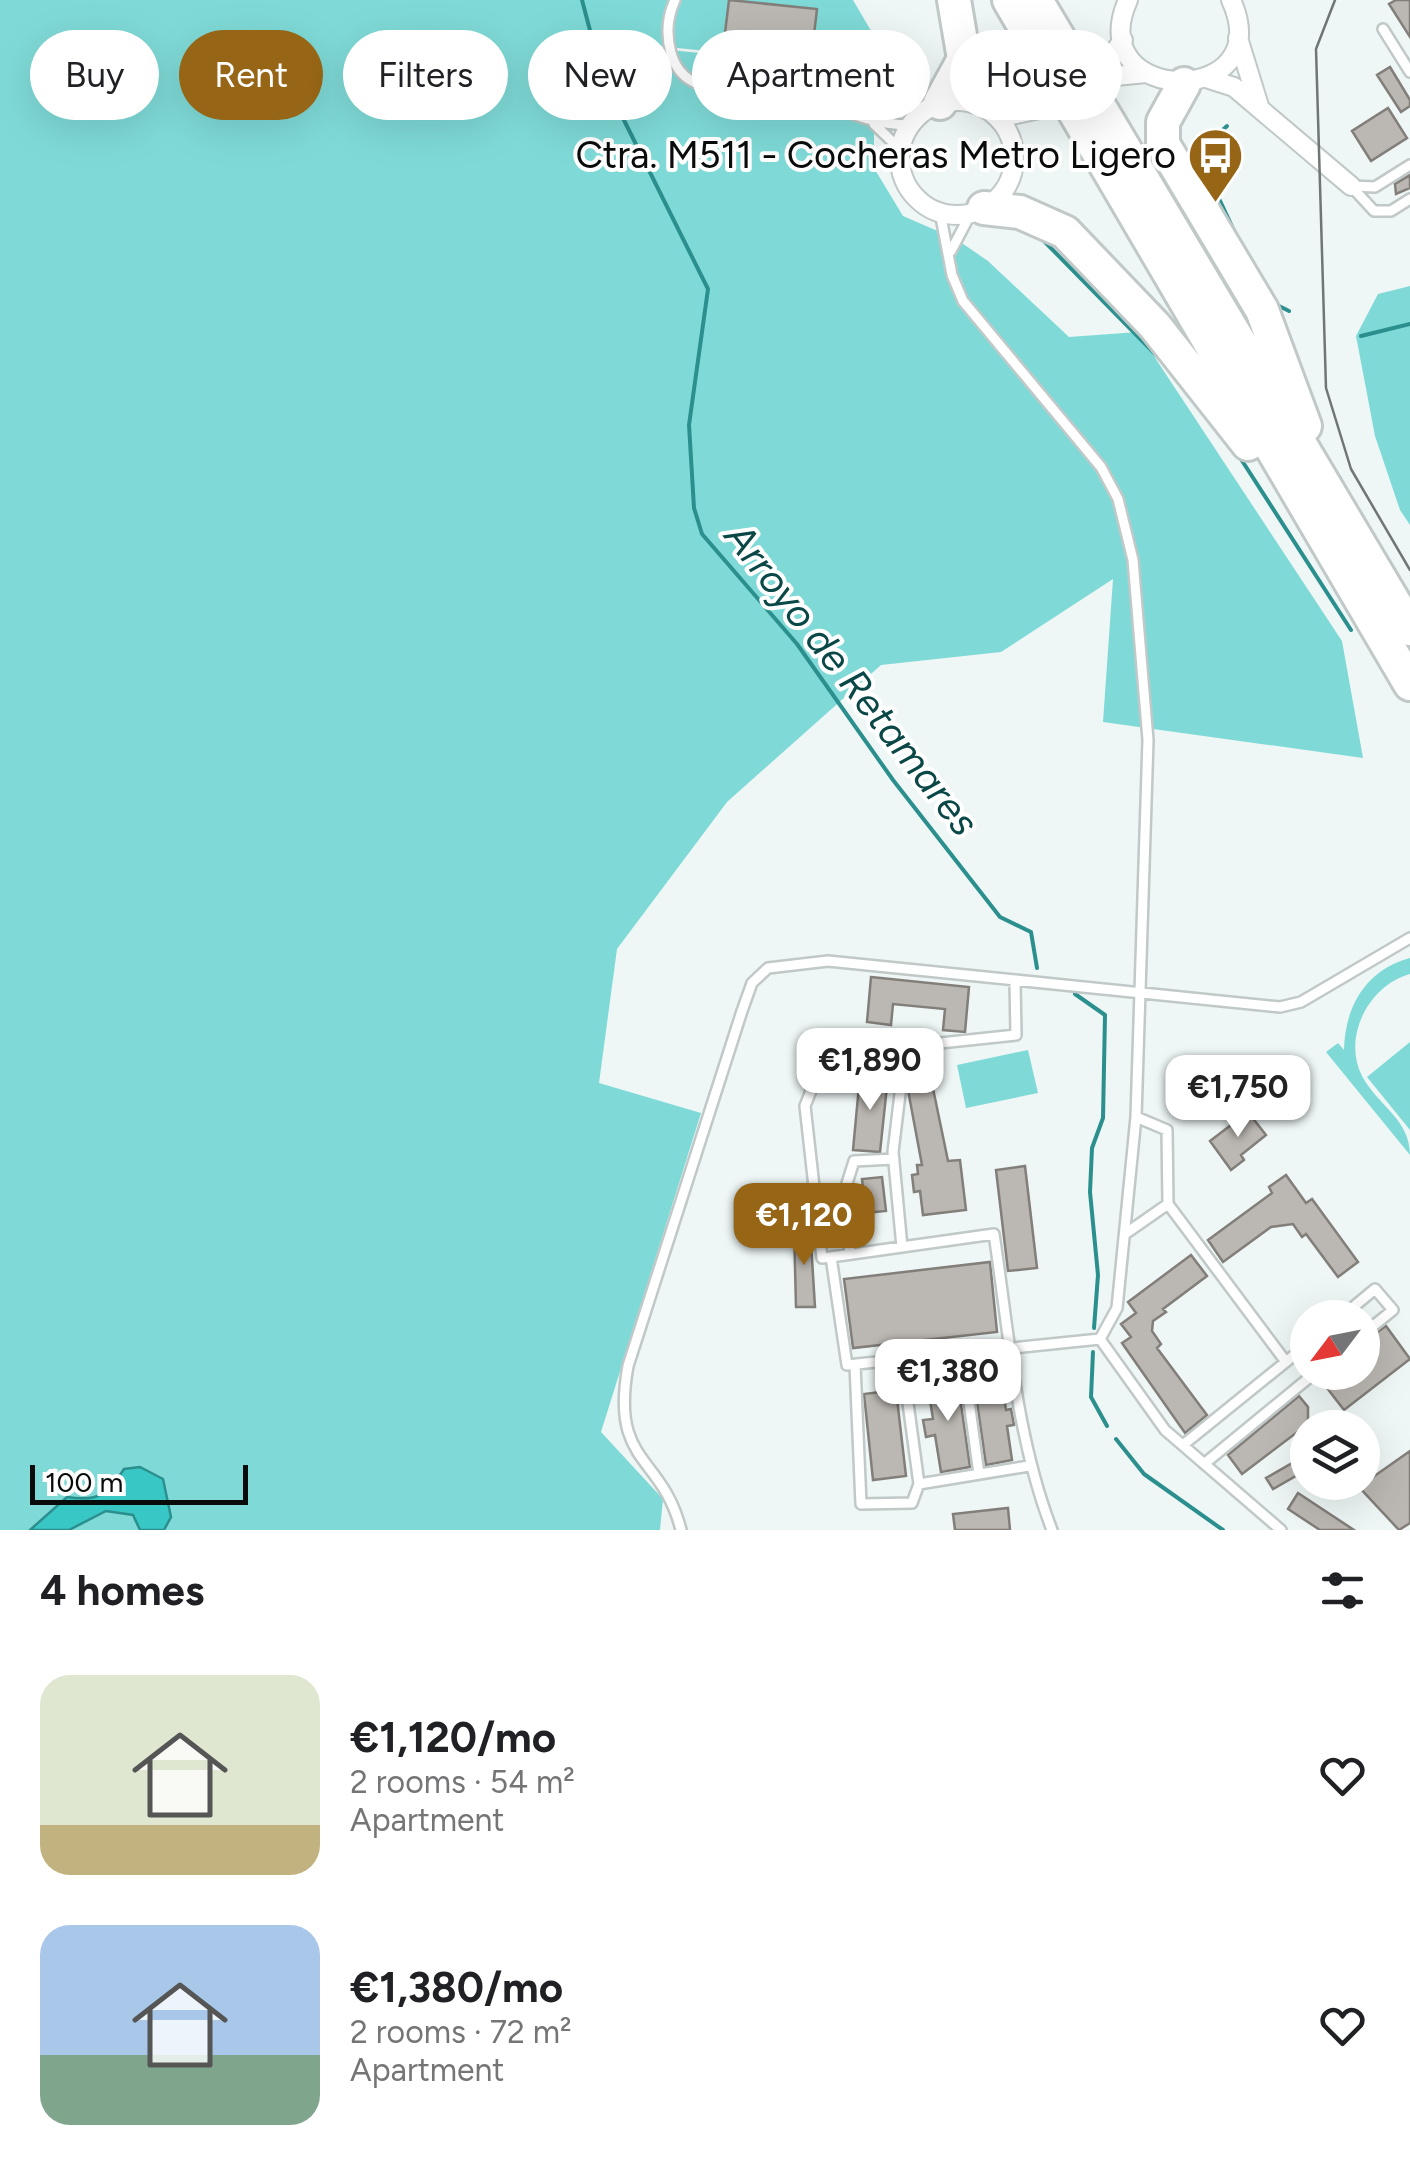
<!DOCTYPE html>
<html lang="en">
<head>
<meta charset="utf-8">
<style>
  body { margin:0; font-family:Figtree,sans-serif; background:#f6f6f6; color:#202124; height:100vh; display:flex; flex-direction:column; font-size:38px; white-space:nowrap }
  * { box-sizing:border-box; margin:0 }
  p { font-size:32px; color:#757577 }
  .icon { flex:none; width:55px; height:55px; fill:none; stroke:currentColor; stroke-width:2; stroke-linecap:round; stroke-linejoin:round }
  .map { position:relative; height:1530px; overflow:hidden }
  .panel { display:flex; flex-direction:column; background:#fff; flex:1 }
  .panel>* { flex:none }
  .guide { position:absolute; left:30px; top:30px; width:1350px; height:90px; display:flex; gap:20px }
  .needle { width:65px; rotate:238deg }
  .fabs { position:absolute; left:1290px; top:1300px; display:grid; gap:20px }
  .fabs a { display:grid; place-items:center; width:90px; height:90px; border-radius:50%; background:#fff; box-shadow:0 10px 40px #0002; font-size:50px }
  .scale { position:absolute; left:30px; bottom:25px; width:218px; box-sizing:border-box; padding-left:10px; border:5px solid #0a0c0c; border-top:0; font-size:28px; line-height:35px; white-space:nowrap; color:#0a0c0c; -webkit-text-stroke:8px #fff; paint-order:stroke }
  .price { position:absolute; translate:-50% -85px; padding:0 22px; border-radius:20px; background:#fff; color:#222; font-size:32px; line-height:65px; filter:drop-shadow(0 2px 5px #0008) }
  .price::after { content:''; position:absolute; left:50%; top:60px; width:30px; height:22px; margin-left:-15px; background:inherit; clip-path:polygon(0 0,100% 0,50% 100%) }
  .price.active { background:#966516; color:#fff }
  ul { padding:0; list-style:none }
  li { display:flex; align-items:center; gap:30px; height:250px; padding:0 40px }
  li span { display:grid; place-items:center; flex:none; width:280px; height:200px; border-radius:30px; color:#555 }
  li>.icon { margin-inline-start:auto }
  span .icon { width:120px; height:120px; fill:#fffc; stroke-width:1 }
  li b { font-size:42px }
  h2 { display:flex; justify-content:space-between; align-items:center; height:120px; padding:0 40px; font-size:42px }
  .chip { padding:0 35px; border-radius:45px; background:#fff; box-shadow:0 10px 40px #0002; font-size:35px; line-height:90px }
  .chip.active { background:#966516; color:#fff }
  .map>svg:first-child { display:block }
  .green { fill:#7fdad7 }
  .water { fill:#39c7c5; stroke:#2b8f8e; stroke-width:2.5 }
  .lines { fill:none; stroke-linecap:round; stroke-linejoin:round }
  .stream { stroke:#2b8f8e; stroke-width:4 }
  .building { fill:#bbb7b2; stroke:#827e79; stroke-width:2.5 }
  .lane-casing { stroke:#c0c8c8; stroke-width:14 }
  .street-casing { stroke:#c0c8c8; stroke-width:22 }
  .highway-casing { stroke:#c0c8c8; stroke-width:38 }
  .lane { stroke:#fff; stroke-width:9 }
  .street { stroke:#fff; stroke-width:18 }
  .highway { stroke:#fff; stroke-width:32 }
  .tram { stroke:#707575; stroke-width:2.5 }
  .street-bridge-casing { stroke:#c0c8c8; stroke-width:22; stroke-linecap:butt }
  .street-bridge { stroke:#fff; stroke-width:18 }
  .labels { text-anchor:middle; stroke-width:8; stroke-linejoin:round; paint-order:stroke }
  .poi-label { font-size:38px; fill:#0a0c0c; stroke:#fff; text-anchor:end }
  .water-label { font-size:40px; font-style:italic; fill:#0a4847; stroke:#fff }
</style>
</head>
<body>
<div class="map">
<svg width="1410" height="1530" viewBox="0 0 1410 1530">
  <rect width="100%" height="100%" fill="#eef6f6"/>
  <path class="green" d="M 0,0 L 853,0 L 894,70 L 648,45 L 621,49 L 660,49 L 930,76 L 890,106 L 874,130 L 874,168 L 903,216 L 956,239 L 988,261 L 1069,337 L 1138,332 L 1342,641 L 1363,758 L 1103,722 L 1113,579 L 1001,652 L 881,665 L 727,802 L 617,949 L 599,1083 L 701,1113 L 601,1432 L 663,1499 L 660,1530 L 0,1530 Z
    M 1410,286 L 1410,525 L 1400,510 L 1375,436 L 1356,336 L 1378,294 Z
    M 1410,958 L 1410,974 C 1369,985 1342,1037 1362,1076 C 1378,1106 1410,1119 1410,1155 L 1326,1052 L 1338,1043 L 1344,1050 C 1345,1006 1366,970 1410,958 Z
    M 1410,1042 L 1410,1130 L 1367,1077 Z
    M 1028,1050 L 1038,1093 L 966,1108 L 957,1065 Z"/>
  <path class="water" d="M 140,1467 L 163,1479 L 171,1517 L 164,1530 L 140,1530 L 133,1515 L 106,1511 L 69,1530 L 30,1530 L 67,1497 C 98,1502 107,1495 124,1469 Z"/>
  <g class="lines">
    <path class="stream" d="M 582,0 L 602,76 L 708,289 L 689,425 L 694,508 L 702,534 L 797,644 L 893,780 L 1000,917 L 1031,932 L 1037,968
      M 1227,126 L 1211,141 L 1207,173 L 1236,235
      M 1041,238 L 1164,363
      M 1275,304 L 1289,311
      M 1361,336 L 1410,324
      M 1239,456 L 1351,630
      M 1075,994 L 1105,1015 L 1103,1118 L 1092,1148 L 1090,1192 L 1098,1275 L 1094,1328
      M 1093,1352 L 1091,1397 L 1107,1426
      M 1116,1439 L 1144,1474 L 1223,1530"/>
  </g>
  <path class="building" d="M 729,0 L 817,9 L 813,43 L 725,33 Z
    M 1396,0 L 1410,0 L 1410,37 L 1389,4 Z
    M 1390,67 L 1410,100 L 1410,106 L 1401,112 L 1377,75 Z
    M 1388,108 L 1407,138 L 1371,161 L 1352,131 Z
    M 1410,175 L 1410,188 L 1396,194 L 1395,184 Z
    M 871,977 L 969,987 L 965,1032 L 943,1030 L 945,1009 L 893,1004 L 891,1025 L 867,1022 Z
    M 929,1069 L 948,1161 L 960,1160 L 966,1210 L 923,1215 L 920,1191 L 914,1192 L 912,1175 L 918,1174 L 917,1165 L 922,1165 L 905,1074 Z
    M 860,1075 L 888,1077 L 880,1152 L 853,1150 Z
    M 1248,1112 L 1266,1135 L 1241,1155 L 1244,1160 L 1231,1170 L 1210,1141 Z
    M 1025,1166 L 1037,1268 L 1008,1271 L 996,1170 Z
    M 1286,1175 L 1306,1203 L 1312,1199 L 1358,1262 L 1338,1277 L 1306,1234 L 1302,1237 L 1293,1224 L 1271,1227 L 1223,1262 L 1208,1240 L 1272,1193 L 1269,1187 Z
    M 882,1177 L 886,1211 L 866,1213 L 862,1179 Z
    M 810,1227 L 815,1307 L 796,1307 L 794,1228 Z
    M 1191,1255 L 1207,1276 L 1163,1309 L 1166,1312 L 1153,1321 L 1152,1331 L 1161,1344 L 1157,1348 L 1207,1415 L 1185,1433 L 1122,1343 L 1131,1337 L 1121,1324 L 1136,1313 L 1128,1302 Z
    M 990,1262 L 997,1332 L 853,1348 L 844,1279 Z
    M 1386,1326 L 1410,1359 L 1344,1410 L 1320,1379 L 1324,1372 L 1362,1372 L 1362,1343 Z
    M 1000,1370 L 1006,1410 L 1011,1409 L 1014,1425 L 1007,1426 L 1012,1460 L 986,1465 L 973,1374 Z
    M 957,1376 L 970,1467 L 941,1472 L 935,1435 L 926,1437 L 923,1420 L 933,1419 L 927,1381 Z
    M 896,1390 L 906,1476 L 873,1480 L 864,1394 Z
    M 1299,1396 L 1308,1407 L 1308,1424 L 1242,1474 L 1228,1455 Z
    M 1410,1451 L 1410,1523 L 1399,1530 L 1359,1487 L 1362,1459 L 1373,1477 Z
    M 1308,1454 L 1308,1469 L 1273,1489 L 1266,1478 Z
    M 1298,1493 L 1354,1530 L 1320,1530 L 1288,1509 Z
    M 1008,1508 L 1010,1530 L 955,1530 L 953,1514 Z"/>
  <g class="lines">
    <defs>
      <path id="lane" d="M 675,0 C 667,17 666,35 671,53 C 687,107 744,78 785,89 C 833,102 857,124 910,125
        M 1383,29 L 1410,72
        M 874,124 L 901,150
        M 1351,186 L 1374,211 L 1391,211 L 1410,199
        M 1351,186 L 1375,187 L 1410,165
        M 940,212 L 952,275 L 963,301 L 1101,467 L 1118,499 L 1133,560 L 1148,740 L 1136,1117 L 1117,1308 L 1100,1339
        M 951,251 L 971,213
        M 893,1048 L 1016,1035 L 1015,982
        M 1136,1117 L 1167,1130 L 1168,1204 L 1286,1362
        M 817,1213 L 846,1210
        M 1125,1234 L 1168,1204
        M 850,1254 L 844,1193 L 854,1161 L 894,1159
        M 831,1257 L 822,1258 L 805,1106 L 816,1078 L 893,1048 L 900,1094 L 893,1152 L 902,1247
        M 1340,1318 L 1375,1289 L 1393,1310 L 1362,1335
        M 962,1351 L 979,1474
        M 855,1365 L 861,1504 L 912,1503 L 919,1484 L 902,1359
        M 1183,1445 L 1308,1344
        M 1204,1464 L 1316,1372
        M 919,1484 L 1029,1466
        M 681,1530 C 662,1454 610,1465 628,1366 L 742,1011 L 752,983 L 768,968 L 828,961 L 1280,1007 L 1301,1002 L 1410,938
        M 1052,1530 C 1016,1437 1009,1333 994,1234 L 831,1257 L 847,1365 L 1100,1339 L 1165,1430 L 1281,1530"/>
      <path id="street" d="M 1128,0 C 1080,107 1281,109 1231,0
        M 1238,38 L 1259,106
        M 1095,78 L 1146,73
        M 1095,78 L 1123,40
        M 1206,78 L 1234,87 L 1351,186
        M900 158a57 57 0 1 1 114 0a57 57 0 1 1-114 0Z
        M 998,118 L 1044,108"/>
      <path id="highway" d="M 1009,0 L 1410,684
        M 1036,0 L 1410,629
        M 1184,84 L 1163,122 L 1163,144 L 1262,310 L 1305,426
        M 940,103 L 964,59 L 954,0
        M 984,208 L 1020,212 L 1065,232 L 1155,326 L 1248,444"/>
    </defs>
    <use href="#lane" class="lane-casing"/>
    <use href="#street" class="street-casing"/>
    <use href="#highway" class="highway-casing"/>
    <use href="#lane" class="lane"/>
    <use href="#street" class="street"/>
    <use href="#highway" class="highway"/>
    <path class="tram" d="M 1335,0 L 1316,49 L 1326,388 L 1351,469 L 1410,570"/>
    <defs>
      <path id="street-bridge" d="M 1044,108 L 1095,78"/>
    </defs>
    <use href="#street-bridge" class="street-bridge-casing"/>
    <use href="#street-bridge" class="street-bridge"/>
  </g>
  <defs>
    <symbol id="bus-pin" viewBox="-11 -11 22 30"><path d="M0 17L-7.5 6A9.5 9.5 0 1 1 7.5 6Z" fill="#966516" stroke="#fff"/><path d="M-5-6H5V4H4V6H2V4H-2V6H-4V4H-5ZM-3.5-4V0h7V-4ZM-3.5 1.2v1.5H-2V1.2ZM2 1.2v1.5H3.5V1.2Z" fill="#fff"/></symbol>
  </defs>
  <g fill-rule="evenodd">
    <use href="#bus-pin" x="1184" y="124" width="63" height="86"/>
  </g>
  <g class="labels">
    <g class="poi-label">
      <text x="1176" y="168">Ctra. M511 - Cocheras Metro Ligero</text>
    </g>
    <g class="water-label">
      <text transform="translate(852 679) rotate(52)" y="14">Arroyo de Retamares</text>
    </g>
  </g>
</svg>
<div class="fabs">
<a><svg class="needle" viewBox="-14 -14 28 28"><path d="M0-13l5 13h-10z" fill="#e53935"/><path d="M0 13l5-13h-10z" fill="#757577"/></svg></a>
<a><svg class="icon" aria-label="layers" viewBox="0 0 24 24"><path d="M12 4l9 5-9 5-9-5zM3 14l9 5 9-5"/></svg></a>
</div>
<div class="scale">100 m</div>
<b class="price" style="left:870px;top:1113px">€1,890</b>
<b class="price" style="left:1238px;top:1140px">€1,750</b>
<b class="price active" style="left:804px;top:1268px">€1,120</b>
<b class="price" style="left:948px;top:1424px">€1,380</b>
<div class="guide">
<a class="chip">Buy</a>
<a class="chip active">Rent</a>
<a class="chip">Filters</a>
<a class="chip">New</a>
<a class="chip">Apartment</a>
<a class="chip">House</a>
</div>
</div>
<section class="panel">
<h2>4 homes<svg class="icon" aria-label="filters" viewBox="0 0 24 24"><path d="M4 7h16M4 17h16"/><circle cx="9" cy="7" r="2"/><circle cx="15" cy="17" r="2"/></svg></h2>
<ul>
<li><span style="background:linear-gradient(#dfe7d0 75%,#c2b280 0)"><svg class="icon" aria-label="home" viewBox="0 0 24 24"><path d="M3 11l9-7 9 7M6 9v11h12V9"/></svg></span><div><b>€1,120/mo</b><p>2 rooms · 54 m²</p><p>Apartment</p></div><svg class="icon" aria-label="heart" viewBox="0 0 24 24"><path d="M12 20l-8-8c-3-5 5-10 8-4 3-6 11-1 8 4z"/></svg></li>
<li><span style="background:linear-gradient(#a9c7e8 65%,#7fa58c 0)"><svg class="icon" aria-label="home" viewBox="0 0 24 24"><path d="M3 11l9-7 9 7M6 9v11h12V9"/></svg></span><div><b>€1,380/mo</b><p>2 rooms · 72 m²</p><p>Apartment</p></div><svg class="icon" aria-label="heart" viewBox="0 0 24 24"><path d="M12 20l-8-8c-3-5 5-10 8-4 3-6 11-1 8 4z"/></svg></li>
</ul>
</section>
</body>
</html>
